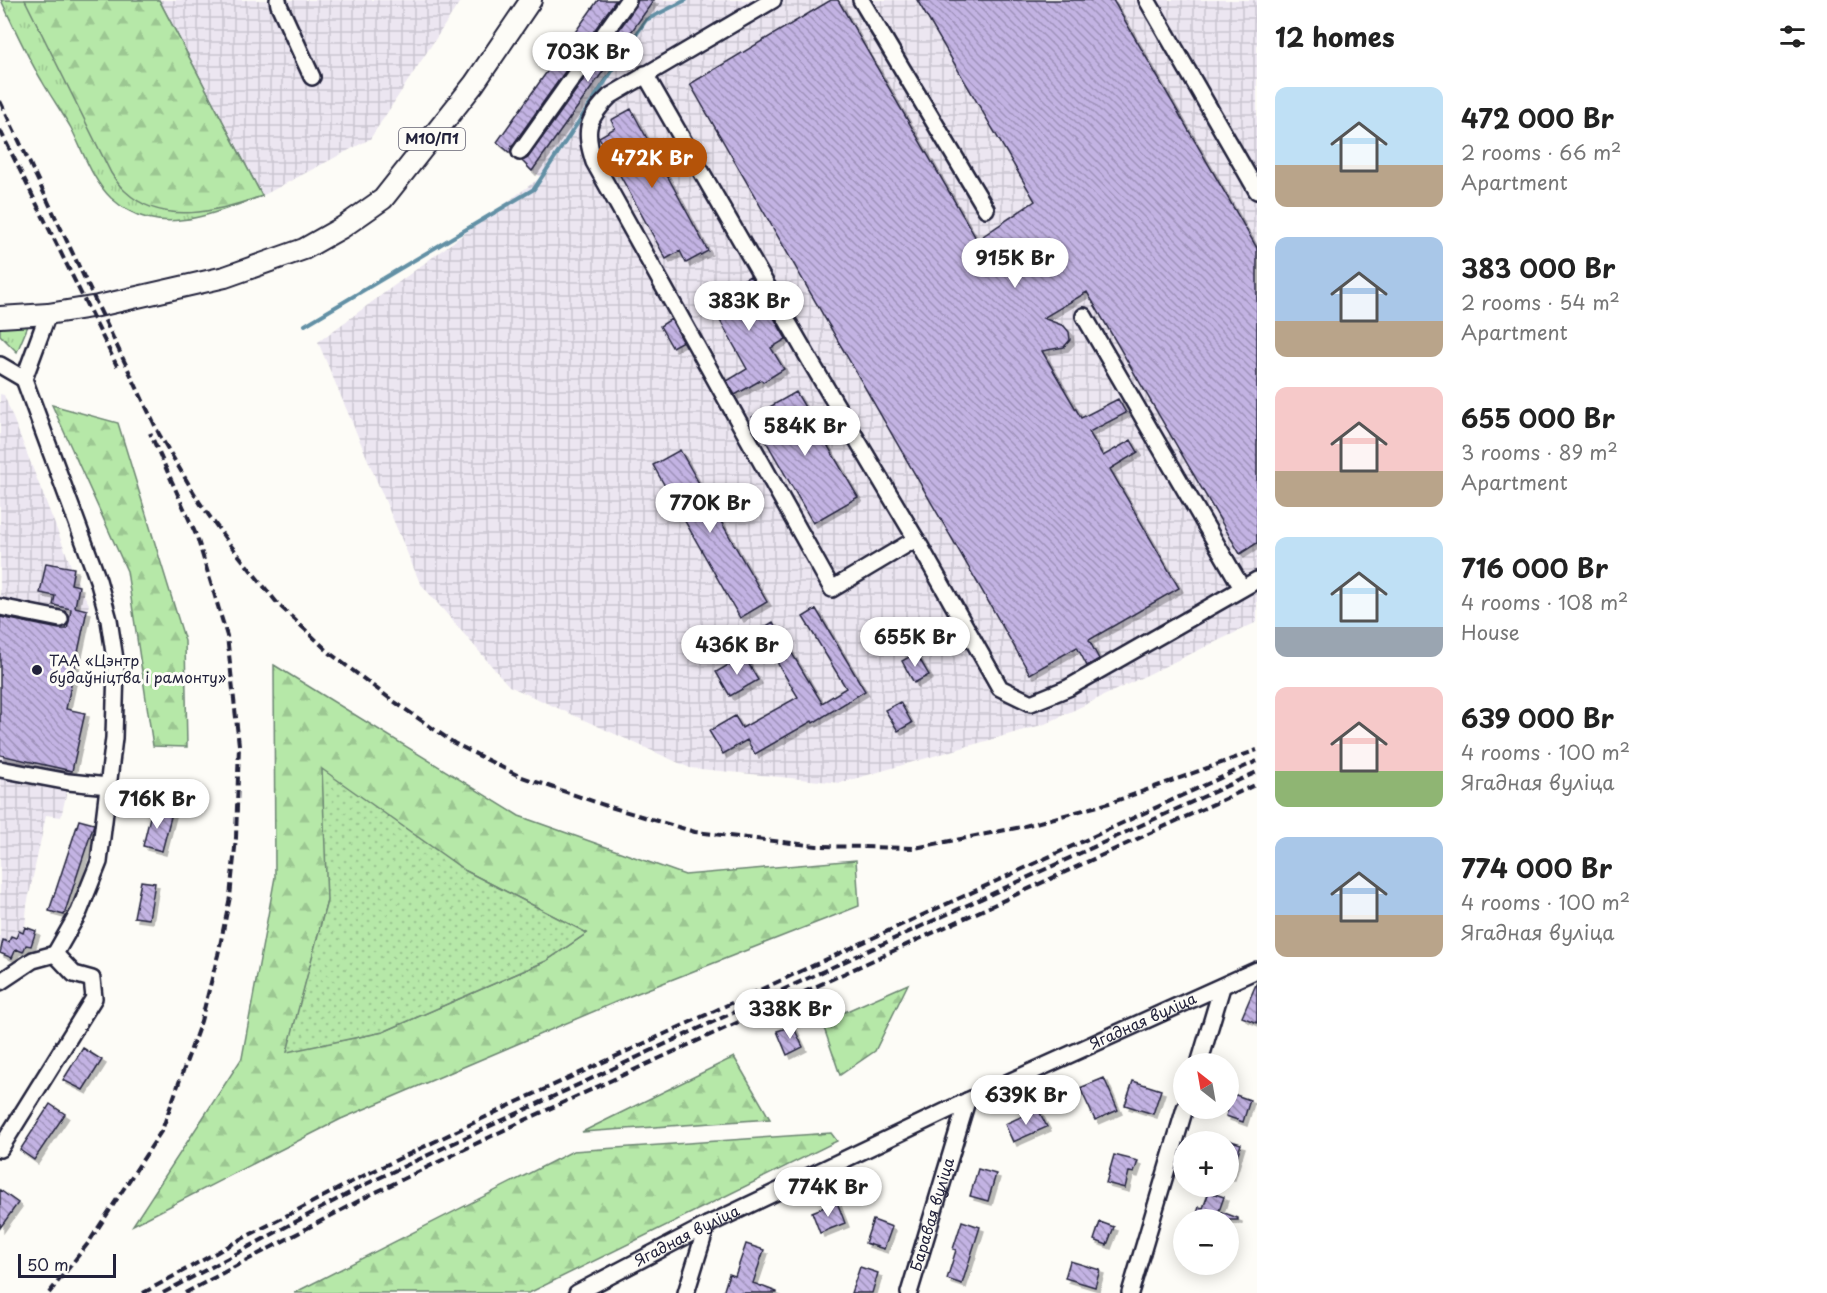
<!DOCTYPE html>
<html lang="en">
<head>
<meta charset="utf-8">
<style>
  body { margin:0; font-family:"Playpen Sans",sans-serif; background:#f6f6f6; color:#222; height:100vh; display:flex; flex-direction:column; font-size:22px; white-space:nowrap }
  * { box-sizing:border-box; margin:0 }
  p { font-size:20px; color:#767676 }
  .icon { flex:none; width:33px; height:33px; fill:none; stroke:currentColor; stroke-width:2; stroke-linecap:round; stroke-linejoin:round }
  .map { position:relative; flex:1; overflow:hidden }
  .details { display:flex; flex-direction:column; background:#fff; width:570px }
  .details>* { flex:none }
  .needle { width:39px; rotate:329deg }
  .fabs { position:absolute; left:1173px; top:1053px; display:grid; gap:12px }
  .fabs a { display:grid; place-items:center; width:66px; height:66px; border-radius:50%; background:#fff; box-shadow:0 3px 15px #0003; font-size:30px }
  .scale { position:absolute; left:18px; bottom:15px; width:98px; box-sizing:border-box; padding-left:6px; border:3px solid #22223b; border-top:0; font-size:16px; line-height:21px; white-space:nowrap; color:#22223b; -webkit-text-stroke:4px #fdfcf7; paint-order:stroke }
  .price { position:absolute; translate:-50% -51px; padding:0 14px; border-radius:21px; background:#fff; color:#222; font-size:20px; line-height:39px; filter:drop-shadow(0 2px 3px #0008) }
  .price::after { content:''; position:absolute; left:50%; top:36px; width:18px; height:14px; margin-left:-9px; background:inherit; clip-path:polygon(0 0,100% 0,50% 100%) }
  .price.current { background:#b45309; color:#fff }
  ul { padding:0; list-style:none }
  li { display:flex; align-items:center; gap:18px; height:150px; padding:0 18px }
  li span { display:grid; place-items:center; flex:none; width:168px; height:120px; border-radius:12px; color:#555 }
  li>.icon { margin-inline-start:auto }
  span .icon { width:72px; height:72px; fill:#fffc; stroke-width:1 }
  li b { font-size:26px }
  h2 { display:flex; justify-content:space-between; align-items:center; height:72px; padding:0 18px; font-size:26px }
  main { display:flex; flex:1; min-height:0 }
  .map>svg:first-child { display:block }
  .industrial { fill:url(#industrial-grid) }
  .grass { fill:url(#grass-tufts); stroke:#6c8572; stroke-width:1.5 }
  .forest { fill:url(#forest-firs); stroke:#6c8572; stroke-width:1.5; fill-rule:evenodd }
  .park { fill:url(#park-dots); stroke:#6c8572; stroke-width:1.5 }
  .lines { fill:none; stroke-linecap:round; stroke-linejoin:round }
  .stream { stroke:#6290a5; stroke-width:4 }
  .building { fill:url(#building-back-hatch); stroke:#22223b; stroke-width:1.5; filter:url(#shadow) }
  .minor-casing { stroke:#22223b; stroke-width:20 }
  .major-casing { stroke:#22223b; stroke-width:24 }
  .minor { stroke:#fdfcf7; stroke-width:15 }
  .major { stroke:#fdfcf7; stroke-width:20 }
  .rail { stroke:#22223b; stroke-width:4; stroke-dasharray:9 4.5; stroke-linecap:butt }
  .poi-dot { fill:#22223b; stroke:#fdfcf7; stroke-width:2 }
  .labels { text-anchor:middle; stroke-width:6; stroke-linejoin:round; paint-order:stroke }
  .shield { fill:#fdfcf7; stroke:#646373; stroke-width:1.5 }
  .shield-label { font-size:14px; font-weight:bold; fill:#22223b }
  .poi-label { font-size:15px; fill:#22223b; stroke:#fdfcf7; text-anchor:start }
  .street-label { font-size:15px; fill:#22223b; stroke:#fdfcf7 }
</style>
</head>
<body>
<main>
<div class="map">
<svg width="1257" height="1293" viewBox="0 0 1257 1293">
  <defs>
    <pattern id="industrial-grid" width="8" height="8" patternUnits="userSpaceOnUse" patternTransform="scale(1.5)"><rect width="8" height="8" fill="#ece6f1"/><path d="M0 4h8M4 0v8" fill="none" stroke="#cac5d0"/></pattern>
    <pattern id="grass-tufts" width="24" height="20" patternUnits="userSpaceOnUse" patternTransform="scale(1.5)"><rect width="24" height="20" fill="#b6e8a8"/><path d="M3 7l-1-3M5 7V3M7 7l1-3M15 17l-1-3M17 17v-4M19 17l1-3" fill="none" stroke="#9cc792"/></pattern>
    <pattern id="forest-firs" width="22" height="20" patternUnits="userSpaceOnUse" patternTransform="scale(1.5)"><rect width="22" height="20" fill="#b6e8a8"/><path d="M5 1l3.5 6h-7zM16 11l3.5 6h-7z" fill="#9cc792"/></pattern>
    <pattern id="park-dots" width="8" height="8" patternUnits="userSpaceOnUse" patternTransform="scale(1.5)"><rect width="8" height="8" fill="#b6e8a8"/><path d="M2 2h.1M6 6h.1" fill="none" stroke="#9cc792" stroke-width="1.8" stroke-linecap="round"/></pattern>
    <pattern id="building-back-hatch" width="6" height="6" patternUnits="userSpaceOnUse" patternTransform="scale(1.5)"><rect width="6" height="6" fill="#c3b3e3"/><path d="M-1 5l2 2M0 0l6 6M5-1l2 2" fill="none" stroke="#9e91b9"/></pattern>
    <filter id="shadow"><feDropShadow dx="4" dy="4" stdDeviation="0" flood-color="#0004"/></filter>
  </defs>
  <rect width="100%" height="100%" fill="#fdfcf7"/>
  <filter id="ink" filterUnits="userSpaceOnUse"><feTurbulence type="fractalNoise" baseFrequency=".0167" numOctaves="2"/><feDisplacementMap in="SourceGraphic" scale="12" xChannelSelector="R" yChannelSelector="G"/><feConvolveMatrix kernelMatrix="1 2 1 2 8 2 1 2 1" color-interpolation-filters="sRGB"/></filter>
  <g filter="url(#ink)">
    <path class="industrial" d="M 159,0 L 461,0 L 370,139 L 262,196 Z
      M 654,0 L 1257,0 L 1257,622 L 1045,724 L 840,783 L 690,768 L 509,686 L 420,583 L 318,342 L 541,177 L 532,171 Z
      M 0,394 L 4,395 L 79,586 L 89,604 L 66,709 L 85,713 L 61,817 L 46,815 L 27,905 L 25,927 L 23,933 L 19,932 L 16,938 L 11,936 L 9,942 L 3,940 L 0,948 Z"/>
    <path class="grass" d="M 1,0 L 159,0 L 262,196 C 227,208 185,228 147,218 C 134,215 121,207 111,198 C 92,180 83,151 71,128 C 62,112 51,97 42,81 C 26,55 14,27 1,0 Z
      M 30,321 L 17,352 L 0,335 L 0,325 Z"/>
    <path class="forest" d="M 25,0 L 159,0 L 262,196 C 219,211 163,227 125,191 C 119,186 115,179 111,173 Z
      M 52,405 L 118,423 L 185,641 L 187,747 L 153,746 L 127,571 Z
      M 274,665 L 519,816 L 685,875 L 856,860 L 859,906 L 630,996 L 341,1119 L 133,1225 L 242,1058 L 275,877 ZM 466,871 L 587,933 L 546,961 L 383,1032 L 288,1051 L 327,901 Z
      M 908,984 L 875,1051 L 840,1075 L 822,1022 Z
      M 734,1057 L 770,1119 L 582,1132 Z
      M 831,1133 L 837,1141 L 529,1293 L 294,1293 L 573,1151 Z"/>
    <path class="park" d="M 322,769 L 466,871 L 587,933 L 546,961 L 383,1032 L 287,1052 L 327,901 Z"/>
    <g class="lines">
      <path class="stream" d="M 305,325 L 534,189 L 646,20 L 686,0"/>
    </g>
    <path class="building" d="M 598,0 L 616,0 L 512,146 L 510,153 L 497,142 Z
      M 638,0 L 654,0 L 532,171 L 522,161 L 528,158 L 636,6 Z
      M 831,0 L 838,0 L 977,240 L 1035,201 L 917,0 L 1113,0 L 1257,248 L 1257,543 L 1240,554 L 1087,292 L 1043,318 L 1064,326 L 1069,332 L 1070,340 L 1064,347 L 1042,351 L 1081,418 L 1118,399 L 1126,413 L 1089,432 L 1103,456 L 1131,440 L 1138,452 L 1110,469 L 1179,588 L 1089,640 L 1099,659 L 1087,666 L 1077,647 L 1030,674 L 690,84 Z
      M 631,109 L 708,251 L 686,263 L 680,251 L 666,259 L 599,137 L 615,128 L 611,120 Z
      M 750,276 L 786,339 L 771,348 L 784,369 L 763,382 L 761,380 L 735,395 L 727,381 L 747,369 L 708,299 Z
      M 671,319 L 683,341 L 672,347 L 660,326 Z
      M 796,392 L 858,497 L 813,523 L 752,417 Z
      M 680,450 L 767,602 L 740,618 L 653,465 Z
      M 46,563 L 74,568 L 71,584 L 79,586 L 75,607 L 87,610 L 66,709 L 85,713 L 72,771 L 0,755 L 0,617 L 59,629 L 67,629 L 69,621 L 71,609 L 53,605 L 55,596 L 40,593 Z
      M 816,609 L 865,691 L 813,723 L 812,721 L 755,754 L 747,740 L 723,754 L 709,731 L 735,716 L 742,728 L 798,697 L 758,631 L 773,622 L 822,703 L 846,688 L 803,617 Z
      M 916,653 L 929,675 L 914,683 L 902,661 Z
      M 744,656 L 758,680 L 730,696 L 716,672 Z
      M 900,702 L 912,723 L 898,731 L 885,710 Z
      M 152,809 L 172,813 L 162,851 L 143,846 Z
      M 79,820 L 94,824 L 93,827 L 64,915 L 49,911 Z
      M 141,881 L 155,883 L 149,919 L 134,917 Z
      M 25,927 L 36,931 L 31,946 L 26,945 L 23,952 L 16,949 L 12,958 L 0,953 L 3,940 L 9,942 L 11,936 L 16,938 L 19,931 L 23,933 Z
      M 1257,982 L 1257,1023 L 1242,1017 Z
      M 793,1026 L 803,1047 L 787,1055 L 777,1031 Z
      M 83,1048 L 102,1060 L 83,1090 L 63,1080 Z
      M 1104,1078 L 1118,1110 L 1095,1120 L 1080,1088 Z
      M 1133,1081 L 1161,1090 L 1153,1114 L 1125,1105 Z
      M 1233,1094 L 1250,1100 L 1243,1122 L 1226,1116 Z
      M 50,1104 L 65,1114 L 34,1160 L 20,1150 Z
      M 1038,1109 L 1047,1127 L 1013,1142 L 1005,1124 Z
      M 1228,1140 L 1241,1144 L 1231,1176 L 1228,1176 Z
      M 1114,1155 L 1138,1161 L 1134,1173 L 1129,1172 L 1125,1188 L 1106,1183 Z
      M 978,1169 L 996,1174 L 988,1201 L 970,1196 Z
      M 0,1190 L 18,1203 L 0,1228 Z
      M 1209,1192 L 1224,1197 L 1219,1211 L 1238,1218 L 1238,1220 L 1195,1220 L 1199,1207 L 1203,1208 Z
      M 837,1202 L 845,1223 L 820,1233 L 812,1212 Z
      M 873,1220 L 892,1227 L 884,1249 L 865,1243 Z
      M 962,1221 L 980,1227 L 962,1284 L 947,1279 L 956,1250 L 953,1249 Z
      M 1100,1222 L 1114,1227 L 1107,1245 L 1094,1240 Z
      M 746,1244 L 764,1250 L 753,1283 L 777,1292 L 777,1293 L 723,1293 L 729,1274 L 735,1276 Z
      M 1070,1261 L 1100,1270 L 1095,1287 L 1065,1278 Z
      M 860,1267 L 878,1273 L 872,1293 L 851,1293 Z"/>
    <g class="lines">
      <defs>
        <g id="minor">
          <path d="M 278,0 L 279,5 L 312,77"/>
          <path d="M 773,0 L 610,96 C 586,120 584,130 594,162 L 832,589 L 916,539"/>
          <path d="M 861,0 L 986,209"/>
          <path d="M 1147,0 L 1257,191"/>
          <path d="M 645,74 L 812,364 L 916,539 L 1000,688 L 1031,703 L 1068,688 L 1257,580"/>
          <path d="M 520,152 L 628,0"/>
          <path d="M 1084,316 L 1242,588"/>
          <path d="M 0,365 L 24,379"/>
          <path d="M 0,607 L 60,619"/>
          <path d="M 0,769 L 69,782 L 108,786"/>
          <path d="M 0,982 L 33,960 L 55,954"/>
          <path d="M 1199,1064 L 1222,987"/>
          <path d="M 0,1149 L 94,998 L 92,979 L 74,974 L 55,954 L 79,912 L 99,862 L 114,738 L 116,666 L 109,620 L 98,580 L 24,379 L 48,314"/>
          <path id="s1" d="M 577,1293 L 707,1225 L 967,1101 L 1257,970"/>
          <path d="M 686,1293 L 707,1225"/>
          <path id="s2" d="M 909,1293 L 967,1101"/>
          <path d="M 1130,1293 L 1185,1108"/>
        </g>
        <path id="major" d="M 0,317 L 48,314 L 98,306 L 225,277 L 304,249 L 343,227 L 383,199 L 474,84 L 531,0"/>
      </defs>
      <use href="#minor" class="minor-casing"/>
      <use href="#major" class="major-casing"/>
      <use href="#minor" class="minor"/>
      <use href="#major" class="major"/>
      <path class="rail" d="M 0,101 L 159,434 L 200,503 L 228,542 L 278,604 L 331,654 L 389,698 L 454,743 L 519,776 L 607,806 L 695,832 L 817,846 L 915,848 L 1021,827 L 1113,802 L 1257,750
        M 0,130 L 117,366
        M 49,1293 L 89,1242 L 162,1130 L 201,1021 L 218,955 L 230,897 L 236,838 L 239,745 L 227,636 L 197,537 L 150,433
        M 143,1293 L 232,1244 L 359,1178 L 519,1101 L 1257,761
        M 163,1293 L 364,1185 L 691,1032 L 1257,772
        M 185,1293 L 370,1195 L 525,1120 L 1257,784"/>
    </g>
  </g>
  <circle class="poi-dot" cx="37" cy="670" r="6"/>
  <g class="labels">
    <rect class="shield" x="399" y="128" width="66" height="22" rx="4.5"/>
    <g class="shield-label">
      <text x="432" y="144">М10/П1</text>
    </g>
    <g class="poi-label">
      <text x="49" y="666">ТАА «Цэнтр<tspan x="49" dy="17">будаўніцтва і рамонту»</tspan></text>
    </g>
    <g class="street-label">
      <text dy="5" stroke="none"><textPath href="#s1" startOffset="628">Ягадная вуліца</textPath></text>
      <text dy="5" stroke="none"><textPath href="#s2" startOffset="82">Баравая вуліца</textPath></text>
      <text dy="5" stroke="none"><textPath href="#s1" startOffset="124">Ягадная вуліца</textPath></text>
    </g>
  </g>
</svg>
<div class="fabs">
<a><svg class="needle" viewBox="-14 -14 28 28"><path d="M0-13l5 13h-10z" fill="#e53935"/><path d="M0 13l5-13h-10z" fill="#767676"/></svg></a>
<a>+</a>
<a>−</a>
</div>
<div class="scale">50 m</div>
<b class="price" style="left:588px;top:83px">703K Br</b>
<b class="price current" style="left:652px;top:189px">472K Br</b>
<b class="price" style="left:1015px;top:289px">915K Br</b>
<b class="price" style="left:749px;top:332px">383K Br</b>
<b class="price" style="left:805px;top:457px">584K Br</b>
<b class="price" style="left:710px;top:534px">770K Br</b>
<b class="price" style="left:915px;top:668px">655K Br</b>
<b class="price" style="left:737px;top:676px">436K Br</b>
<b class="price" style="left:157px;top:830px">716K Br</b>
<b class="price" style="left:790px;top:1040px">338K Br</b>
<b class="price" style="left:1026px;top:1126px">639K Br</b>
<b class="price" style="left:828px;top:1218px">774K Br</b>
</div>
<section class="details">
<h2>12 homes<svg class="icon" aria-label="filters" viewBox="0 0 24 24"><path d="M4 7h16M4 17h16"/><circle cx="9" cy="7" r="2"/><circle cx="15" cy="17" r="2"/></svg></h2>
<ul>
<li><span style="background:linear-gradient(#bfe0f5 65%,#b9a48a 0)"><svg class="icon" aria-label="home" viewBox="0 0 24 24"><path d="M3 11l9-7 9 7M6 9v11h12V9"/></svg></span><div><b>472 000 Br</b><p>2 rooms · 66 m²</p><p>Apartment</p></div></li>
<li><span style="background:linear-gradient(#a9c7e8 70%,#b9a48a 0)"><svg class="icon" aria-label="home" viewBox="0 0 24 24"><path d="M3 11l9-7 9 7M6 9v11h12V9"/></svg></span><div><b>383 000 Br</b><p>2 rooms · 54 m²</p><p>Apartment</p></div></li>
<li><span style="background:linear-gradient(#f6c9c9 70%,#b9a48a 0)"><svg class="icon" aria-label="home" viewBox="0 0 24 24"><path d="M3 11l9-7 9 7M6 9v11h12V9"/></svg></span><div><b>655 000 Br</b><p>3 rooms · 89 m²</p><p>Apartment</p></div></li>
<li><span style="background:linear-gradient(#bfe0f5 75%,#9aa5b1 0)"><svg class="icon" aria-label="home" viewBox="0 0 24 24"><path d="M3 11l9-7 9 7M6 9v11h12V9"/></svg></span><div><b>716 000 Br</b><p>4 rooms · 108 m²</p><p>House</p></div></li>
<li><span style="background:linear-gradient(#f6c9c9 70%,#8fb573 0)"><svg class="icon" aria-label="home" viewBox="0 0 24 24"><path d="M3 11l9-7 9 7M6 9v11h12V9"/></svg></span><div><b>639 000 Br</b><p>4 rooms · 100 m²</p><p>Ягадная вуліца</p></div></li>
<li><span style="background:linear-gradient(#a9c7e8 65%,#b9a48a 0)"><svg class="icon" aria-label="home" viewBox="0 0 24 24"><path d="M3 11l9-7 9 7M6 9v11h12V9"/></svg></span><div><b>774 000 Br</b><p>4 rooms · 100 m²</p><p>Ягадная вуліца</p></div></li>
</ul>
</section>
</main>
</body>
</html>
